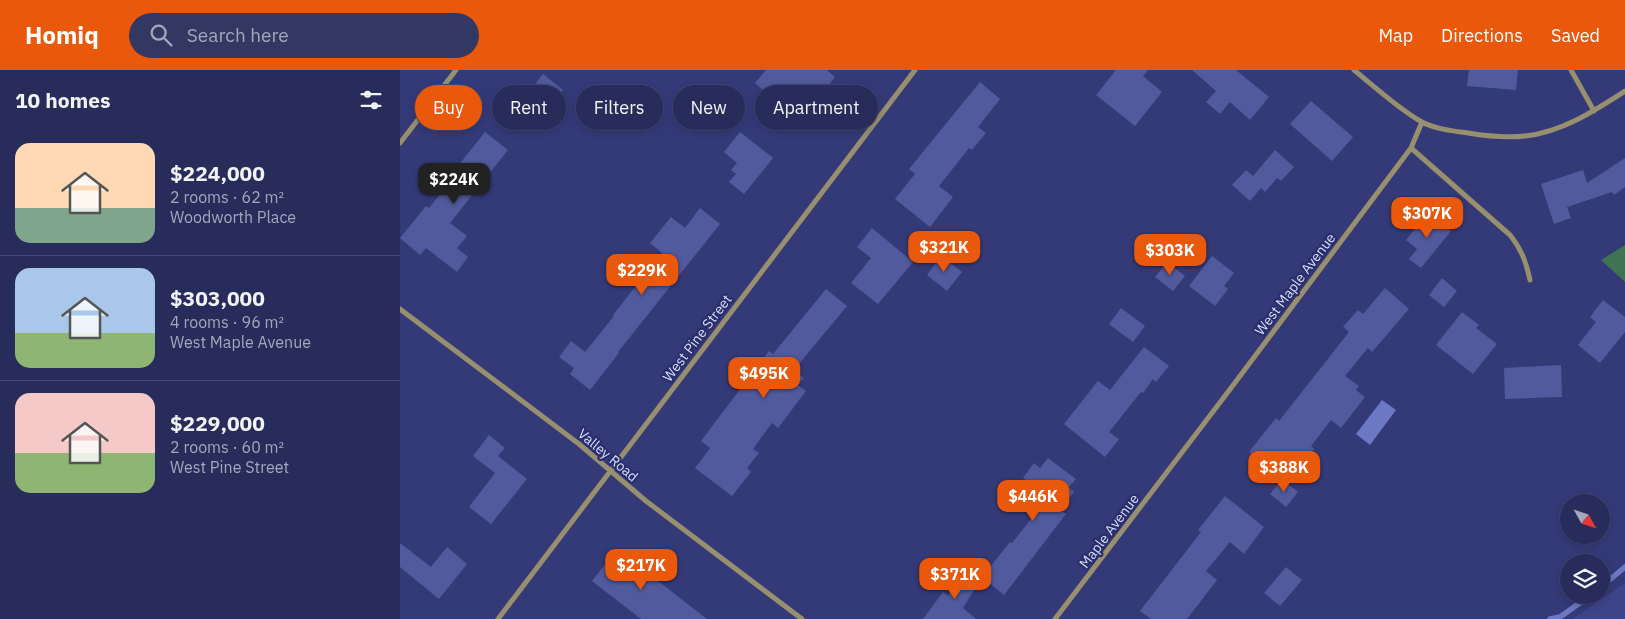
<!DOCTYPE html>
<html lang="en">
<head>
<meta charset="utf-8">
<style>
  body { margin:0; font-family:"IBM Plex Sans",sans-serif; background:#333863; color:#f1f3f6; height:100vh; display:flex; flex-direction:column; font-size:19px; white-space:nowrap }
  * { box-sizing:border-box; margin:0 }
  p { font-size:16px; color:#a4a7bb }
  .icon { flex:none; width:28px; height:28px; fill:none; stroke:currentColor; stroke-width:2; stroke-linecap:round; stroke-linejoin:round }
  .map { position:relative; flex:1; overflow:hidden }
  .drawer { display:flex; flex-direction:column; background:#272c5a; width:400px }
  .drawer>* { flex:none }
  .hud { position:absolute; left:15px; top:15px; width:475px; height:45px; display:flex; gap:10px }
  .needle { width:32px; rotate:130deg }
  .controls { position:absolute; left:1160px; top:424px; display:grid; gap:10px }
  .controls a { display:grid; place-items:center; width:50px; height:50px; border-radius:50%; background:#272c5a; box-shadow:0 2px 8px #0003,0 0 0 1px #434870; font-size:25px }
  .price { position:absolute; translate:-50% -42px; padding:0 11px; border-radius:10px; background:#ea580c; color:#fff; font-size:16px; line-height:32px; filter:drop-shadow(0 1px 2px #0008) }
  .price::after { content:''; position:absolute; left:50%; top:30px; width:15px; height:11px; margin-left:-8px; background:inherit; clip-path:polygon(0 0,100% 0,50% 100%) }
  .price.active { background:#222; color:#fff }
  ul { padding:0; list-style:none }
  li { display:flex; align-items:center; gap:15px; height:125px; padding:0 15px }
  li+li { border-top:1px solid #434870 }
  li span { display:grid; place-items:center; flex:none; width:140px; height:100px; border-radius:15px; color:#555 }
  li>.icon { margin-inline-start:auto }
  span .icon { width:60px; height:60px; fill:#fffc; stroke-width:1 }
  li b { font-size:21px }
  h2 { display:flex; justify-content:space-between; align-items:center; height:60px; padding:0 15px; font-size:21px }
  .tag { padding:0 18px; border-radius:22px; background:#272c5a; box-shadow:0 2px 8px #0003,0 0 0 1px #434870; font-size:18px; line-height:45px }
  .tag.active { background:#ea580c; color:#fff }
  header { display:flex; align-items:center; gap:30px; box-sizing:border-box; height:70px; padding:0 25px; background:#ea580c; color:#fff }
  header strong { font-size:24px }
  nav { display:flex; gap:28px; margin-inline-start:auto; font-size:18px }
  .search { width:350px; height:45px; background:#333863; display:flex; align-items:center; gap:12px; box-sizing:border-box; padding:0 18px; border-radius:28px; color:#a4a7bb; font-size:19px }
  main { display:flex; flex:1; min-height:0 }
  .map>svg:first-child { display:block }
  .built { fill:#3d4488 }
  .green { fill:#407354 }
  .water { fill:#6c78c4 }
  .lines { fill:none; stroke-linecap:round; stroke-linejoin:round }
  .stream { stroke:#6c78c4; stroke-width:5.5 }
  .building { fill:#515a9c }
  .minor { stroke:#978f6e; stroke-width:5 }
  .labels { text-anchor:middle; stroke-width:4.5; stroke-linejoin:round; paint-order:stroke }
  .street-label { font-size:14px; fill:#d8dffd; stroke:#2a2f6c }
</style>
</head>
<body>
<header>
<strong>Homiq</strong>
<div class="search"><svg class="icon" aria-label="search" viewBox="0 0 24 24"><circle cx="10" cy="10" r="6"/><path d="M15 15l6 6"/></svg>Search here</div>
<nav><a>Map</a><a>Directions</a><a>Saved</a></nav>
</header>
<main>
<section class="drawer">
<h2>10 homes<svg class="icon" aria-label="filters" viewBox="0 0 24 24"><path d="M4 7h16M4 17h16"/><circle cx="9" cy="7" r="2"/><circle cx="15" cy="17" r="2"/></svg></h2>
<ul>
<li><span style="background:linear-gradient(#ffd9b3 65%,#7fa58c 0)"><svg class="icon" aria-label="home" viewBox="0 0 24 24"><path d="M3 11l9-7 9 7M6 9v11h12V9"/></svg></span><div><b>$224,000</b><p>2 rooms · 62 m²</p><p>Woodworth Place</p></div></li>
<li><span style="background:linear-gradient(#a9c7e8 65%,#8fb573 0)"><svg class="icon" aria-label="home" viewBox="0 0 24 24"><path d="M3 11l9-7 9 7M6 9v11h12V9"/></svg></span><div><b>$303,000</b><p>4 rooms · 96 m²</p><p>West Maple Avenue</p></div></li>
<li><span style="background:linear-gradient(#f6c9c9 60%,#8fb573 0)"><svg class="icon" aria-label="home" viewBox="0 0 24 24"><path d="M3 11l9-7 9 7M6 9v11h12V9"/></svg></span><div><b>$229,000</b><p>2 rooms · 60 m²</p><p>West Pine Street</p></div></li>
</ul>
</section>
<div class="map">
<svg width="1225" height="549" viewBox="0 0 1225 549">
  <rect width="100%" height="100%" fill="#343a78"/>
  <path class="built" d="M 1225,513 L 1225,549 L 1173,549 L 1174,548 Z"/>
  <path class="green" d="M 1225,175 L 1225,212 L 1201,190 Z"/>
  <path class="water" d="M 982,330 L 996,340 L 970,375 L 956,364 Z"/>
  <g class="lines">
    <path class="stream" d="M 1201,517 L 1225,497
      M 1150,549 L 1160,547 L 1191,525"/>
  </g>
  <path class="building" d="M 366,0 L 427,0 L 435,7 L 392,60 L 360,33 L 367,24 L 355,13 Z
    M 716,0 L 748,0 L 743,6 L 762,22 L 735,56 L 696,25 Z
    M 792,0 L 836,0 L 869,27 L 850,50 L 830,32 L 820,44 L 806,32 L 816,21 Z
    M 1069,0 L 1118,0 L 1116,20 L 1067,16 Z
    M 143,4 L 163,20 L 136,55 L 116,39 Z
    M 580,12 L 600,29 L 578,57 L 586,63 L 572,80 L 569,78 L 539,116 L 553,127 L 530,157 L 495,129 L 515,104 L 509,99 Z
    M 911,31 L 953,67 L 932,91 L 890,54 Z
    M 85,62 L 108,80 L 50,153 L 67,166 L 57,178 L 68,187 L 57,202 L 26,178 L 20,185 L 0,168 L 26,136 L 29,138 L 53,108 L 50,106 Z
    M 340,62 L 373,88 L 344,124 L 329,112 L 336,104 L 331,100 L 337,93 L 324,82 Z
    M 875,80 L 894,97 L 881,111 L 877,108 L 865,122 L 861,118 L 850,131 L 832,115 L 846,100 L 853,106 Z
    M 1225,88 L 1225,117 L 1214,125 L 1212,122 L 1167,137 L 1171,148 L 1154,154 L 1141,114 L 1183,100 L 1187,113 Z
    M 300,138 L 320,154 L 218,282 L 219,283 L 190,320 L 170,304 L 174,298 L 159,287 L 171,271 L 185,282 L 214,246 L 213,245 L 262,183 L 250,173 L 271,147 L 285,158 Z
    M 1028,143 L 1051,161 L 1021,198 L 1009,189 L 1017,179 L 1006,170 Z
    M 472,158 L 513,192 L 478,234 L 451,213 L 471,188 L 457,177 Z
    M 541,186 L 562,202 L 547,221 L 527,205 Z
    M 812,186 L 834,203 L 824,216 L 828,219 L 815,236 L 789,216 Z
    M 767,192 L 785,206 L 773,221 L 755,207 Z
    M 1042,208 L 1057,221 L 1044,237 L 1029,225 Z
    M 985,218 L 1009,239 L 972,282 L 968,278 L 945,306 L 959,316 L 956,320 L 965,327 L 941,358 L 931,350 L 911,376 L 914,379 L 888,413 L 849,382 L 876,348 L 879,351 L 949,262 L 943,257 L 958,240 L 963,244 Z
    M 426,219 L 447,236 L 394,300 L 404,308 L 398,315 L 406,321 L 378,358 L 372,353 L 353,379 L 359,383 L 347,398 L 351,402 L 332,426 L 295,398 L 310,378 L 301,371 L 369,281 L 373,284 Z
    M 1203,230 L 1225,247 L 1225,262 L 1200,293 L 1178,275 L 1196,252 L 1190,247 Z
    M 721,238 L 745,256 L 733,272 L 709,254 Z
    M 1062,242 L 1079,255 L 1076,258 L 1097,274 L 1073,304 L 1036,275 Z
    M 744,277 L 769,296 L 756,312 L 753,309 L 743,323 L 741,322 L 709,362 L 719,369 L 705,387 L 664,354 L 698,311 L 710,320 Z
    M 1161,295 L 1162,327 L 1105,329 L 1104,298 Z
    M 89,365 L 105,378 L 98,386 L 127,409 L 91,454 L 69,437 L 95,403 L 73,386 Z
    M 648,388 L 676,409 L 669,417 L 674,422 L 660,440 L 666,444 L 604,525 L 582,507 L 610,472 L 612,473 L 635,444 L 616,429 L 629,413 L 623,408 L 634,393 L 640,398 Z
    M 882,409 L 898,422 L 886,437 L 870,424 Z
    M 825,426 L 864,457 L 844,484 L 830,472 L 806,501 L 817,510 L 787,549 L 751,549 L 740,541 L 801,462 L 798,460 Z
    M 0,473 L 31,497 L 47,477 L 67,494 L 39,529 L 0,497 Z
    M 217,479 L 307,549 L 241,549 L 192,511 Z
    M 886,497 L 902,510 L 880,536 L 864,523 Z
    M 566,499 L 581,509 L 563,538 L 576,549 L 523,549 L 543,522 L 548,526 Z"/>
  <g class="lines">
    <path class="minor" d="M 954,0 C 975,17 996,37 1020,51 C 1034,59 1053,61 1068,63 C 1086,66 1107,68 1125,66 C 1162,62 1194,41 1225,21
      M 1171,0 L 1194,41
      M 0,73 L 56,0
      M 1011,78 L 1110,165 C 1122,180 1126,192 1130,210
      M 0,239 L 179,374 L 246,431 L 402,549
      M 98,549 L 515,0
      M 655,549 L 831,318 L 1011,78 L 1022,52"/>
  </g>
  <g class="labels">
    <g class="street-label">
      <text transform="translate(895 214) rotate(-53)" y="5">West Maple Avenue</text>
      <text transform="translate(297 268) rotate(-53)" y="5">West Pine Street</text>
      <text transform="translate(208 385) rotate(40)" y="5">Valley Road</text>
      <text transform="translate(709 461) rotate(-53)" y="5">Maple Avenue</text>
    </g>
  </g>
</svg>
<div class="controls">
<a><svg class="needle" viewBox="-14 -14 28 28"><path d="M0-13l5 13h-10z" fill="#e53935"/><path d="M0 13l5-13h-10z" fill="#a4a7bb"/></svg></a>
<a><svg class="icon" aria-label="layers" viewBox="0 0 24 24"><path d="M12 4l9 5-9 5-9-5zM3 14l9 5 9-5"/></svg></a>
</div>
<b class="price active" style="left:54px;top:135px">$224K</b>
<b class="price" style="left:1027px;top:169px">$307K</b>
<b class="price" style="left:544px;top:203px">$321K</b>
<b class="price" style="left:770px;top:206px">$303K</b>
<b class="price" style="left:242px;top:226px">$229K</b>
<b class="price" style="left:364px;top:329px">$495K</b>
<b class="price" style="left:884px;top:423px">$388K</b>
<b class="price" style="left:633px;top:452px">$446K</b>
<b class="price" style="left:241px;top:521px">$217K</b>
<b class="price" style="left:555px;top:530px">$371K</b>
<div class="hud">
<a class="tag active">Buy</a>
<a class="tag">Rent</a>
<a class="tag">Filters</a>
<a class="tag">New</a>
<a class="tag">Apartment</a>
</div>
</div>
</main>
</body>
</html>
